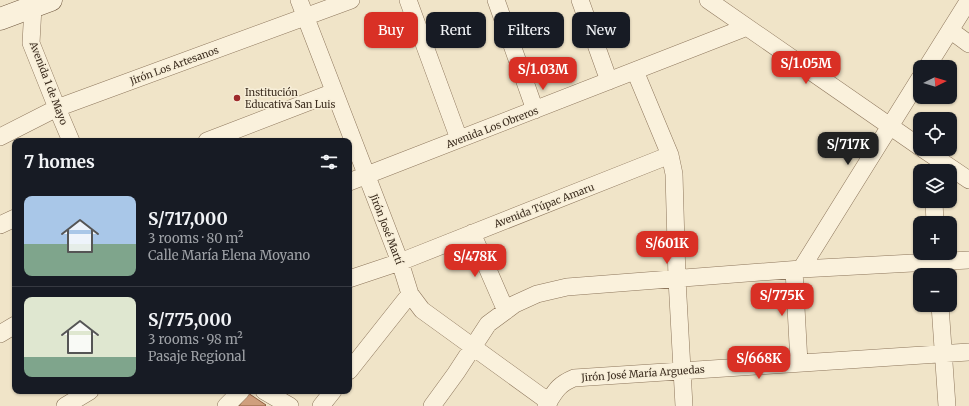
<!DOCTYPE html>
<html lang="en">
<head>
<meta charset="utf-8">
<style>
  body { margin:0; font-family:Merriweather,serif; background:#242831; color:#f1f3f6; height:100vh; display:flex; flex-direction:column; font-size:15px; white-space:nowrap }
  * { box-sizing:border-box; margin:0 }
  p { font-size:13px; color:#9ea1a6 }
  .icon { flex:none; width:22px; height:22px; fill:none; stroke:currentColor; stroke-width:2; stroke-linecap:round; stroke-linejoin:round }
  .map { position:relative; flex:1; overflow:hidden }
  .panel { position:absolute; left:12px; top:138px; width:340px; height:256px; display:flex; flex-direction:column; background:#171b24; border-radius:8px; box-shadow:0 1px 3px #0004 }
  .panel>* { flex:none }
  .banner { position:absolute; left:364px; top:12px; width:380px; height:36px; display:flex; gap:8px }
  .needle { width:26px; rotate:85deg }
  .controls { position:absolute; left:913px; top:60px; display:grid; gap:8px }
  .controls a { display:grid; place-items:center; width:44px; height:44px; border-radius:8px; background:#171b24; box-shadow:0 1px 3px #0004; font-size:20px }
  .price { position:absolute; translate:-50% -34px; padding:0 9px; border-radius:8px; background:#d93025; color:#fff; font-size:13px; line-height:26px; filter:drop-shadow(0 1px 2px #0008) }
  .price::after { content:''; position:absolute; left:50%; top:24px; width:12px; height:9px; margin-left:-6px; background:inherit; clip-path:polygon(0 0,100% 0,50% 100%) }
  .price.current { background:#222; color:#fff }
  ul { padding:0; list-style:none }
  li { display:flex; align-items:center; gap:12px; height:100px; padding:0 12px }
  li+li { border-top:1px solid #363941 }
  li span { display:grid; place-items:center; flex:none; width:112px; height:80px; border-radius:8px; color:#555 }
  li>.icon { margin-inline-start:auto }
  span .icon { width:48px; height:48px; fill:#fffc; stroke-width:1 }
  li b { font-size:17px }
  h2 { display:flex; justify-content:space-between; align-items:center; height:48px; padding:0 12px; font-size:17px }
  .tag { padding:0 14px; border-radius:8px; background:#171b24; box-shadow:0 1px 3px #0004; font-size:14px; line-height:36px }
  .tag.current { background:#d93025; color:#fff }
  .map>svg:first-child { display:block }
  .building { fill:#cf9f7d; stroke:#8d5f41 }
  .lines { fill:none; stroke-linecap:round; stroke-linejoin:round }
  .street-casing { stroke:#8d765c; stroke-width:18 }
  .secondary-casing { stroke:#6f573f; stroke-width:23 }
  .street { stroke:#faf1dc; stroke-width:17 }
  .secondary { stroke:#faf1dc; stroke-width:22 }
  .poi-dot { fill:#9e2a2b; stroke:#f7eed8; stroke-width:1.5 }
  .labels { text-anchor:middle; stroke-width:3; stroke-linejoin:round; paint-order:stroke }
  .street-label { font-size:10px; fill:#3d2e20; stroke:#f7eed8 }
  .poi-label { font-size:10px; fill:#3d2e20; stroke:#f7eed8; text-anchor:start }
</style>
</head>
<body>
<div class="map">
<svg width="969" height="406" viewBox="0 0 969 406">
  <rect width="100%" height="100%" fill="#f0e4c8"/>
  <path class="building" d="M 248,393 L 266,405 L 265,406 L 239,406 Z"/>
  <g class="lines">
    <defs>
      <path id="street" d="M 31,0 L 33,7 L 31,43 L 57,108 L 71,141
        M 299,0 L 400,262 L 410,294 L 422,310 L 549,402
        M 408,0 L 459,139
        M 496,0 L 535,110
        M 580,0 L 609,81
        M 708,0 L 920,147
        M 950,30 L 969,44
        M 927,67 L 969,0
        M 635,71 L 670,155 L 674,174 L 677,279 L 684,406
        M 0,137 L 57,108 L 351,0
        M 207,141 L 334,92
        M 923,149 L 969,180
        M 349,182 L 747,27
        M 934,201 L 935,223
        M 0,225 L 15,218
        M 472,233 L 506,311
        M 801,269 L 920,78
        M 794,270 L 799,363
        M 349,279 L 400,262 L 670,155
        M 940,305 L 947,406
        M 0,334 L 15,325
        M 349,371 L 410,294
        M 264,391 L 290,406
        M 65,406 L 90,391
        M 226,406 L 241,391
        M 321,406 L 333,391
        M 432,406 L 456,373 L 488,324 L 515,304 L 537,294 L 567,287 L 801,269 L 969,260
        M 546,406 C 555,392 557,385 574,378 L 969,352"/>
      <path id="secondary" d="M 0,19 L 51,0"/>
    </defs>
    <use href="#street" class="street-casing"/>
    <use href="#secondary" class="secondary-casing"/>
    <use href="#street" class="street"/>
    <use href="#secondary" class="secondary"/>
  </g>
  <circle class="poi-dot" cx="237" cy="98" r="4"/>
  <g class="labels">
    <g class="street-label">
      <text transform="translate(174 65) rotate(-20)" y="4">Jirón Los Artesanos</text>
      <text transform="translate(49 83) rotate(69)" y="4">Avenida 1 de Mayo</text>
      <text transform="translate(492 127) rotate(-21)" y="4">Avenida Los Obreros</text>
      <text transform="translate(544 205) rotate(-21)" y="4">Avenida Túpac Amaru</text>
      <text transform="translate(387 229) rotate(69)" y="4">Jirón José Martí</text>
      <text transform="translate(643 373) rotate(-4)" y="4">Jirón José María Arguedas</text>
    </g>
    <g class="poi-label">
      <text x="245" y="96">Institución<tspan x="245" dy="12">Educativa San Luis</tspan></text>
    </g>
  </g>
</svg>
<div class="controls">
<a><svg class="needle" viewBox="-14 -14 28 28"><path d="M0-13l5 13h-10z" fill="#e53935"/><path d="M0 13l5-13h-10z" fill="#9ea1a6"/></svg></a>
<a><svg class="icon" aria-label="locate" viewBox="0 0 24 24"><circle cx="12" cy="12" r="6"/><path d="M12 2v4M12 18v4M2 12h4M18 12h4"/></svg></a>
<a><svg class="icon" aria-label="layers" viewBox="0 0 24 24"><path d="M12 4l9 5-9 5-9-5zM3 14l9 5 9-5"/></svg></a>
<a>+</a>
<a>−</a>
</div>
<b class="price" style="left:806px;top:85px">S/1.05M</b>
<b class="price" style="left:543px;top:91px">S/1.03M</b>
<b class="price current" style="left:848px;top:166px">S/717K</b>
<b class="price" style="left:667px;top:265px">S/601K</b>
<b class="price" style="left:475px;top:278px">S/478K</b>
<b class="price" style="left:782px;top:317px">S/775K</b>
<b class="price" style="left:759px;top:380px">S/668K</b>
<div class="banner">
<a class="tag current">Buy</a>
<a class="tag">Rent</a>
<a class="tag">Filters</a>
<a class="tag">New</a>
</div>
<section class="panel">
<h2>7 homes<svg class="icon" aria-label="filters" viewBox="0 0 24 24"><path d="M4 7h16M4 17h16"/><circle cx="9" cy="7" r="2"/><circle cx="15" cy="17" r="2"/></svg></h2>
<ul>
<li><span style="background:linear-gradient(#a9c7e8 60%,#7fa58c 0)"><svg class="icon" aria-label="home" viewBox="0 0 24 24"><path d="M3 11l9-7 9 7M6 9v11h12V9"/></svg></span><div><b>S/717,000</b><p>3 rooms · 80 m²</p><p>Calle María Elena Moyano</p></div></li>
<li><span style="background:linear-gradient(#dfe7d0 75%,#7fa58c 0)"><svg class="icon" aria-label="home" viewBox="0 0 24 24"><path d="M3 11l9-7 9 7M6 9v11h12V9"/></svg></span><div><b>S/775,000</b><p>3 rooms · 98 m²</p><p>Pasaje Regional</p></div></li>
</ul>
</section>
</div>
</body>
</html>
